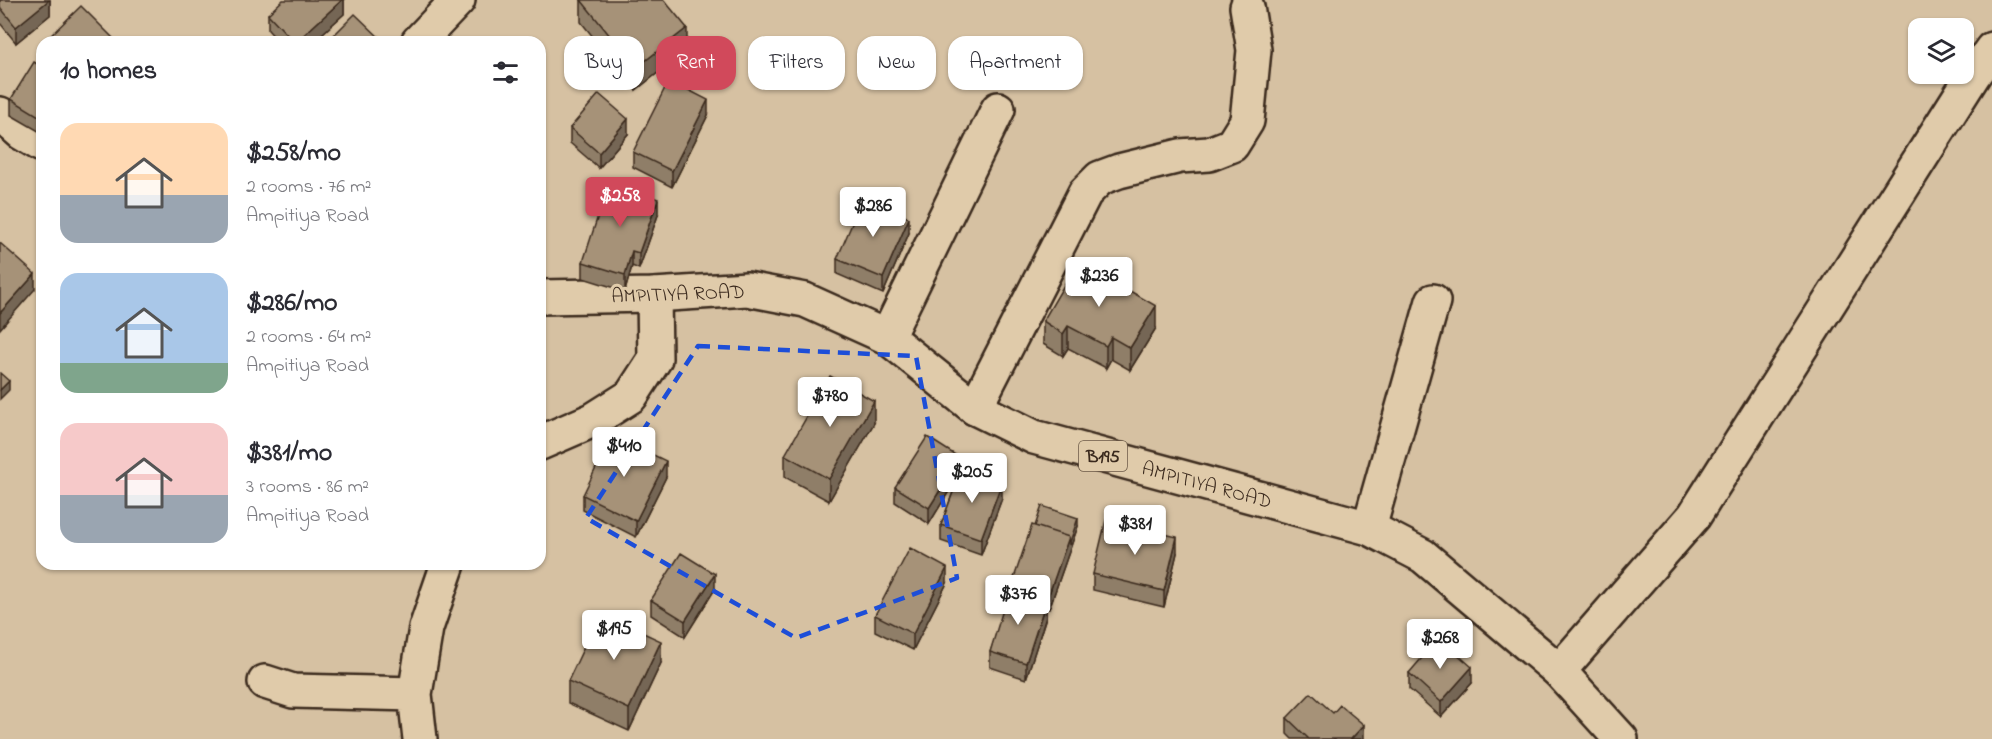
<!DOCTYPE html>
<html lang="en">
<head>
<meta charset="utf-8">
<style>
  body { margin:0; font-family:"Indie Flower",sans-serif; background:#f2f2f3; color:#2b2b33; height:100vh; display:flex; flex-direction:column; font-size:22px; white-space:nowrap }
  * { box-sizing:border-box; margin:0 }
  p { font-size:20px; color:#7c7c81 }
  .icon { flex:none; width:33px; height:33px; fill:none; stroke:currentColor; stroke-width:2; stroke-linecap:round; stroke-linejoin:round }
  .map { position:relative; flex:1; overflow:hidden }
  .details { position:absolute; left:36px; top:36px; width:510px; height:534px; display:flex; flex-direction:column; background:#fff; border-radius:18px; box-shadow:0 2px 4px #0004 }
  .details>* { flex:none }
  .top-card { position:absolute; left:564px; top:36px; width:570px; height:54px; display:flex; gap:12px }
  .fabs { position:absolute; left:1908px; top:18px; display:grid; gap:12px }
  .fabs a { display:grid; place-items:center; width:66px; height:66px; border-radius:12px; background:#fff; box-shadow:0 2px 4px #0004; font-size:30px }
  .price { position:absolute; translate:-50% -51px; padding:0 14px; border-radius:6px; background:#fff; color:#222; font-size:20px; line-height:39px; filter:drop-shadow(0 2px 3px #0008) }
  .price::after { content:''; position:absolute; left:50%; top:36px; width:18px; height:14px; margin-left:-9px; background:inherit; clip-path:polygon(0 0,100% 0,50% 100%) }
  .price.current { background:#d1495b; color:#fff }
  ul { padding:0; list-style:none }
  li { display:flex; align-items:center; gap:18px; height:150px; padding:0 24px }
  li span { display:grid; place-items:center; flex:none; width:168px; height:120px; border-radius:18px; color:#555 }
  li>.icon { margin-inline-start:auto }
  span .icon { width:72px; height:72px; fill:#fffc; stroke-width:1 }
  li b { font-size:26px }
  h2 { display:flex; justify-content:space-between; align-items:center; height:72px; padding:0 24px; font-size:26px }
  .pill { padding:0 21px; border-radius:18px; background:#fff; box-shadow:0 2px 4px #0004; font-size:21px; line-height:54px }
  .pill.current { background:#d1495b; color:#fff }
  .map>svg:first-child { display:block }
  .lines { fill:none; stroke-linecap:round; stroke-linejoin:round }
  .minor-casing { stroke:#3b2a1e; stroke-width:38 }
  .major-casing { stroke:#3b2a1e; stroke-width:38 }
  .minor { stroke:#e0cbaa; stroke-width:33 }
  .major { stroke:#e0cbaa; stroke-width:33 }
  .wall { fill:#8f7e67; stroke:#3b2a1e; stroke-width:1.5 }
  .shaded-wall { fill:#746654; stroke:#3b2a1e; stroke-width:1.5 }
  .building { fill:#a69278; stroke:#3b2a1e; stroke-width:1.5 }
  .marked { fill:none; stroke:#1d4ed8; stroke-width:4.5; stroke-dasharray:12 8; stroke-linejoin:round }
  .labels { text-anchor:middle; stroke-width:6; stroke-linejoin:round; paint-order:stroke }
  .shield { fill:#e0cbaa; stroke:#6c5a48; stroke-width:1.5 }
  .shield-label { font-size:18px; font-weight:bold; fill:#3b2a1e }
  .street-label { font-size:20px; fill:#3b2a1e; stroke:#e0cbaa }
</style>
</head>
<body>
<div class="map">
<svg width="1992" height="739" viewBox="0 0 1992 739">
  <rect width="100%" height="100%" fill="#d6c1a2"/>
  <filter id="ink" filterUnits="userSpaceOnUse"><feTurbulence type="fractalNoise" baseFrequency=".0167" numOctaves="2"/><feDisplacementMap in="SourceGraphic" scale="12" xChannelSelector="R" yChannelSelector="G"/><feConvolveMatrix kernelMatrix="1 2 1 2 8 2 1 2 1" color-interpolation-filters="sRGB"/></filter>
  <g filter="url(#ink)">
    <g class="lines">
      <defs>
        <path id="minor" d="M 418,42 L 458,0
          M 887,337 L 998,109
          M 975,408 L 1085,193 L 1100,178 L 1119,171 L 1180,156 L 1209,154 L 1232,145 L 1247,121 L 1254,50 L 1247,7
          M 540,443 L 593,420 L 631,396 L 655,359 L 654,295
          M 1369,528 L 1433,301
          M 1559,671 L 1694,516 L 1974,74 L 1992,49
          M 265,682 L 293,691 L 415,694
          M 420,739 L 415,694 L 426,628 L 448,564"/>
        <path id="major" d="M 0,114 L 22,133 L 42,145
          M 540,297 L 654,295 L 747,289 L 805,300 L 887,337 L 975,408 L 1034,437 L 1369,528 L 1423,556 L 1559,671 L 1621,739"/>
      </defs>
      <use href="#minor" class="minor-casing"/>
      <use href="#major" class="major-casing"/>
      <use href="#minor" class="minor"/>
      <use href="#major" class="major"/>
    </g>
    <path class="wall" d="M 0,0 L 50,0 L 50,15 L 16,43 L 0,23 Z
      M 344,0 L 344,14 L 313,42 L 279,42 L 268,30 L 268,14 Z
      M 581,0 L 687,50 L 636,90 L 581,22 Z
      M 42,44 L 42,64 L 40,62 L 40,46 Z
      M 42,67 L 42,133 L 11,115 L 11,99 Z
      M 708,115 L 672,187 L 633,167 L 633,152 Z
      M 570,128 L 628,134 L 599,168 L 570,143 Z
      M 658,215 L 639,269 L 632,266 L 625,291 L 583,278 L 583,262 Z
      M 909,233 L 883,294 L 837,274 L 837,259 Z
      M 1043,321 L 1156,328 L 1130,370 L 1111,359 L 1106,368 L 1068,348 L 1063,356 L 1043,344 Z
      M 874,423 L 829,501 L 785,477 L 785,455 Z
      M 960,473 L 1002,498 L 981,555 L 941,541 L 941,525 L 960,473 L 929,524 L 895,502 L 895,487 Z
      M 666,477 L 636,537 L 583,510 L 583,495 Z
      M 1035,526 L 1078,526 L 1049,609 L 1046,608 L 1046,617 L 1026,679 L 990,667 L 990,652 L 1013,591 L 1013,581 Z
      M 1177,553 L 1164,607 L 1093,590 L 1093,574 Z
      M 947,583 L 913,650 L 875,631 L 875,615 Z
      M 715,589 L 685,637 L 651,615 L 651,600 Z
      M 661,663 L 629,731 L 568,703 L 568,681 Z
      M 1409,673 L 1472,683 L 1441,717 L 1409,689 Z
      M 1333,713 L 1364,739 L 1292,739 L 1287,734 L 1287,718 Z"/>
    <path class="shaded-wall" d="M 49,0 L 50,0 L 50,15 L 16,43 L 16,27 Z
      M 342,0 L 344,0 L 344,14 L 313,42 L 296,42 Z
      M 687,28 L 687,50 L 636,90 L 636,68 Z
      M 708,100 L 708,115 L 672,187 L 672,171 Z
      M 628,119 L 628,134 L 599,168 L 599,153 Z
      M 658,199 L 658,215 L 639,269 L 639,253 Z
      M 909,218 L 909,233 L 883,294 L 883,278 Z
      M 632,251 L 632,266 L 625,291 L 625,275 Z
      M 35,274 L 35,289 L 0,329 L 0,313 Z
      M 1156,306 L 1156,328 L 1130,370 L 1130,348 Z
      M 1068,326 L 1068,348 L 1063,356 L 1063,334 Z
      M 1111,337 L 1111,359 L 1106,368 L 1106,346 Z
      M 9,381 L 9,390 L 0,399 L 0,390 Z
      M 874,401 L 874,423 L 829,501 L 829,479 Z
      M 960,458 L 960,473 L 929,524 L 929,508 Z
      M 666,461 L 666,477 L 636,537 L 636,521 Z
      M 1002,482 L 1002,498 L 981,555 L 981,539 Z
      M 1078,518 L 1078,526 L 1049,609 L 1049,594 L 1069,537 Z
      M 1177,537 L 1177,553 L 1164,607 L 1164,591 Z
      M 947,568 L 947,583 L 913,650 L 913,634 Z
      M 715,574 L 715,589 L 685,637 L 685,621 Z
      M 1046,601 L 1046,617 L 1026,679 L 1026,663 Z
      M 661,641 L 661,663 L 629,731 L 629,709 Z
      M 1472,667 L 1472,683 L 1441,717 L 1441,702 Z
      M 1364,725 L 1364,739 L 1351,739 Z"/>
    <path class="building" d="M 0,0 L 49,0 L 16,27 L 0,7 Z
      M 283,0 L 342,0 L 296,42 L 294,42 L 268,14 Z
      M 581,0 L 664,0 L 687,28 L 636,68 Z
      M 81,6 L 117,42 L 44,42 Z
      M 355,14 L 381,39 L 378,42 L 327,42 Z
      M 34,62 L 42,67 L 42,118 L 11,99 Z
      M 669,80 L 708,100 L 672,171 L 633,152 Z
      M 599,94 L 628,119 L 599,153 L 570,128 Z
      M 609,182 L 658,199 L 639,253 L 632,251 L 625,275 L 583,262 Z
      M 863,198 L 909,218 L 883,278 L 837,259 Z
      M 0,243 L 35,274 L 0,313 Z
      M 1078,261 L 1156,306 L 1130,348 L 1111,337 L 1106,346 L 1068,326 L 1063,334 L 1043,321 Z
      M 0,373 L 9,381 L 0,390 Z
      M 830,376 L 874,401 L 829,479 L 785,455 Z
      M 612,435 L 666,461 L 636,521 L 583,495 Z
      M 927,437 L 960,458 L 929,508 L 895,487 Z
      M 962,468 L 1002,482 L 981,539 L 941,525 Z
      M 1042,506 L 1078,518 L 1069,545 L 1069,537 L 1035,526 Z
      M 1106,520 L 1177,537 L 1164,591 L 1093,574 Z
      M 1032,525 L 1069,537 L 1049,594 L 1013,581 Z
      M 910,548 L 947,568 L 913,634 L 875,615 Z
      M 681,553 L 715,574 L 685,621 L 651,600 Z
      M 1009,590 L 1046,601 L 1026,663 L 990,652 Z
      M 600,613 L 661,641 L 629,709 L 568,681 Z
      M 1439,638 L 1472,667 L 1441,702 L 1409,673 Z
      M 1311,693 L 1333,713 L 1340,705 L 1364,725 L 1351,739 L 1309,739 L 1287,718 Z"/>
  </g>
  <path class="marked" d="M 698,346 L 916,356 L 957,578 L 796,638 L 586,518 Z"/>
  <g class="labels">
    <rect class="shield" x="1079" y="441" width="48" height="30" rx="4.5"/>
    <g class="shield-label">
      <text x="1103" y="462">B195</text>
    </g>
    <g class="street-label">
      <text transform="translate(678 293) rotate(-2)" y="7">AMPITIYA ROAD</text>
      <text transform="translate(1207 484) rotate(15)" y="7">AMPITIYA ROAD</text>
    </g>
  </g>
</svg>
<div class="fabs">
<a><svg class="icon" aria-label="layers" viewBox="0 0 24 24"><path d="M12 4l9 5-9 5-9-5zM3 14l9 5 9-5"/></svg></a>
</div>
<b class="price current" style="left:620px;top:228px">$258</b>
<b class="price" style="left:873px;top:238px">$286</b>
<b class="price" style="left:1099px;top:308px">$236</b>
<b class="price" style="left:830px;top:428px">$780</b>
<b class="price" style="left:624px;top:478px">$410</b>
<b class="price" style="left:972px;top:504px">$205</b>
<b class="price" style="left:1135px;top:556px">$381</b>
<b class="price" style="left:1018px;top:626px">$376</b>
<b class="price" style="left:614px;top:661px">$195</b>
<b class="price" style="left:1440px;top:670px">$268</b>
<div class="top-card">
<a class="pill">Buy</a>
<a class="pill current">Rent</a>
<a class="pill">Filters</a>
<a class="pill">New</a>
<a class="pill">Apartment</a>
</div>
<section class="details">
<h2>10 homes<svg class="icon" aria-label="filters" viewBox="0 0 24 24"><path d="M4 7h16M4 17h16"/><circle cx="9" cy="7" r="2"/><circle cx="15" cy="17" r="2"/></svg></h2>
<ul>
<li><span style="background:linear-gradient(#ffd9b3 60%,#9aa5b1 0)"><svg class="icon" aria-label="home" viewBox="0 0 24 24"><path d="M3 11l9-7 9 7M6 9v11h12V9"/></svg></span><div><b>$258/mo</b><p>2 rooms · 76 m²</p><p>Ampitiya Road</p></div></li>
<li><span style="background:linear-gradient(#a9c7e8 75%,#7fa58c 0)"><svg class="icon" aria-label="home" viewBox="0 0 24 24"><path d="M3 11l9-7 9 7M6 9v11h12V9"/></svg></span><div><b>$286/mo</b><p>2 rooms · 64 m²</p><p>Ampitiya Road</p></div></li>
<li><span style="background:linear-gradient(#f6c9c9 60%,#9aa5b1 0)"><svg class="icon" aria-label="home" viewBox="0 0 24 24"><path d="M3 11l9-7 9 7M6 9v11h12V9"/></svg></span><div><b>$381/mo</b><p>3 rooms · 86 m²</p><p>Ampitiya Road</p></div></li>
</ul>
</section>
</div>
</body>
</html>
